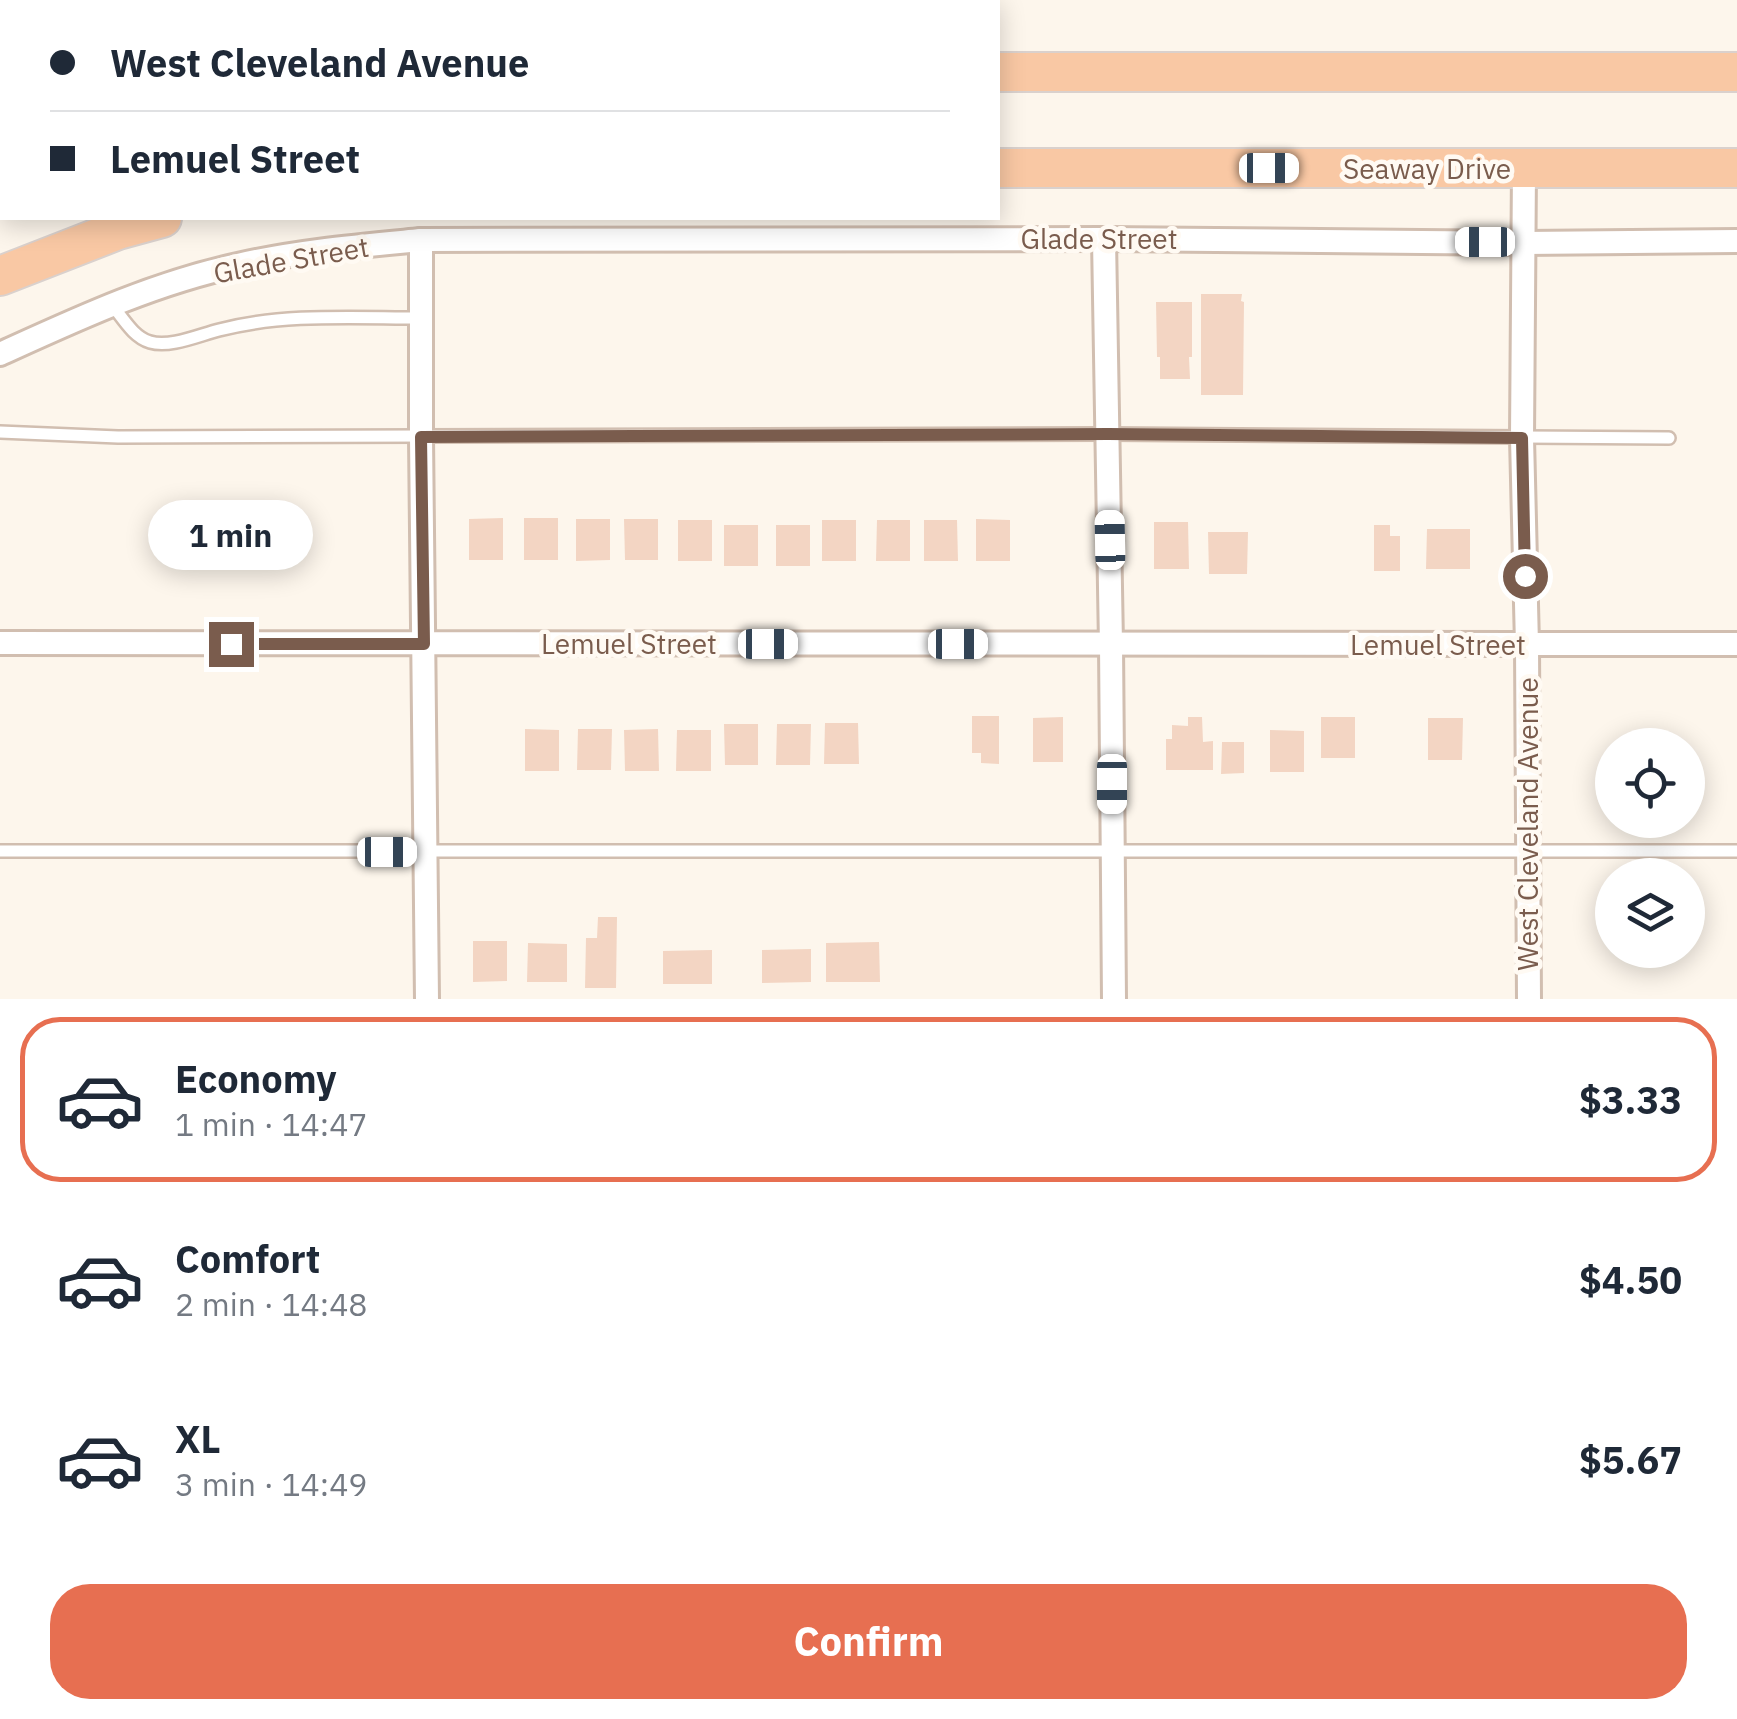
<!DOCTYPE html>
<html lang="en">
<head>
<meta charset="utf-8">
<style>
  :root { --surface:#fff; --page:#f6f6f7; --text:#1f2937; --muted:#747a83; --line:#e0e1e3; --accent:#e76f51 }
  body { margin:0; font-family:"IBM Plex Sans",sans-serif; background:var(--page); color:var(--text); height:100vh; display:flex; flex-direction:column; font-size:38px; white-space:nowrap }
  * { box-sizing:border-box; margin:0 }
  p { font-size:32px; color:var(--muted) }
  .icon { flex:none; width:55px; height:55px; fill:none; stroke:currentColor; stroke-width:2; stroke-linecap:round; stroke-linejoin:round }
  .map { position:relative; height:999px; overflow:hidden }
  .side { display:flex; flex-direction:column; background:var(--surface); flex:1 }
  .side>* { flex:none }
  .banner { position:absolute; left:0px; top:0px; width:1000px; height:220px; box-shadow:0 5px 25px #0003; display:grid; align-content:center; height:220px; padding:0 50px; background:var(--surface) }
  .controls { position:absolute; left:1595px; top:728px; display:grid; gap:20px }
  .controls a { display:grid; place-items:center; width:110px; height:110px; border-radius:50%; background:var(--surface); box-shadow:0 5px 25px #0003; font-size:50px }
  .end { position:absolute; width:45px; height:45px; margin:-22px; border:12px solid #7a5c4d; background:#fff; box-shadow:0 0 0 5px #fff }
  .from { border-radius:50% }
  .bubble { position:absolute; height:70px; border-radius:35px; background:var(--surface); box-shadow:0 5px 25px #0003; font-size:32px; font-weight:700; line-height:70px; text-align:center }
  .car { position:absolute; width:30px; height:60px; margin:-30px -15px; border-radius:12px; box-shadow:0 0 8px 2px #0007; background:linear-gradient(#fff 24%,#345 0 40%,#fff 0 76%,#345 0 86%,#fff 0) }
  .banner b { display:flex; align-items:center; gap:35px; height:95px; font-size:38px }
  .banner b+b { border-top:2px solid var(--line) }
  .banner i { width:25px; height:25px; background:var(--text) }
  ul { padding:18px 0 0; list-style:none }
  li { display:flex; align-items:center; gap:30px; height:165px; margin:0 20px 15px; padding:0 30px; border:5px solid transparent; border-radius:40px }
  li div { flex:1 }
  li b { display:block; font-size:38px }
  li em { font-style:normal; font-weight:700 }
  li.active { border-color:var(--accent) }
  li>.icon { width:90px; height:90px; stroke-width:1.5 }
  .button { display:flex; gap:20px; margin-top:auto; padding:20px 50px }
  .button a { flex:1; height:115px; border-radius:40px; background:var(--accent); color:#fff; font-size:40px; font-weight:700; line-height:115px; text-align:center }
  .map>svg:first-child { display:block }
  .building { fill:#f3d5c3 }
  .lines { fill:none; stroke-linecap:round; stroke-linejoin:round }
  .service-casing { stroke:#d1beb0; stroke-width:16 }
  .minor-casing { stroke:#d1beb0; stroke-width:28 }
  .trunk-casing { stroke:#dad1cd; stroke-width:42 }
  .service { stroke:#fff; stroke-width:11 }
  .minor { stroke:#fff; stroke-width:22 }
  .trunk { stroke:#f9c8a4; stroke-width:38 }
  .route { stroke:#7a5c4d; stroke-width:12 }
  .labels { text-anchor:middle; stroke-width:9; stroke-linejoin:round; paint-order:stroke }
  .street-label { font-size:28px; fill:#7a5c4d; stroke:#fffaf3 }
</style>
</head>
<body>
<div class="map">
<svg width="1737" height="999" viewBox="0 0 1737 999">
  <rect width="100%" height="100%" fill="#fdf6ec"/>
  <!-- building -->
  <g class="building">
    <polygon points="1201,294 1242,294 1241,301 1244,302 1243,395 1201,395"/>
    <polygon points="1156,302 1192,302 1192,357 1189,357 1190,379 1160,379 1160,357 1157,357"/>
    <polygon points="503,518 503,560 469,560 469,519"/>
    <rect x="524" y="518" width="34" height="42"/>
    <polygon points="576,519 610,519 610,560 576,561"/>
    <polygon points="624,519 658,519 658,560 625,560"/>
    <polygon points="976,519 1010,520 1010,561 976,561"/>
    <rect x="678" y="520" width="34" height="41"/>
    <rect x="822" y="520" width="34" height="41"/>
    <polygon points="877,520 910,520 910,561 876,561"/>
    <polygon points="924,520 957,520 958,561 924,561"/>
    <polygon points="1154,522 1188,522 1189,569 1154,569"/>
    <rect x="724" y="525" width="34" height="41"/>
    <rect x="776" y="525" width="34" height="41"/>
    <polygon points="1374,525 1390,525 1390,536 1400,536 1400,571 1374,571"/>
    <polygon points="1427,529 1470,529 1470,569 1426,569"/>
    <polygon points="1208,532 1248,532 1247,574 1209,574"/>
    <polygon points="972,716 999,716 999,764 981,763 981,753 972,753"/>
    <polygon points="1063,717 1063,762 1033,762 1033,718"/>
    <polygon points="1188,717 1202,717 1203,742 1213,741 1213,770 1166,770 1166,739 1172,739 1172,725 1188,726"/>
    <rect x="1321" y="717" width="34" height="41"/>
    <polygon points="1428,718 1463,718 1462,760 1428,760"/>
    <polygon points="825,723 858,723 859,764 824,764"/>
    <polygon points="724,724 758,724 758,765 725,765"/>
    <polygon points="777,724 811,724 810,765 776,765"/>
    <polygon points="525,729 559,730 559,771 525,771"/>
    <polygon points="578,729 612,729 611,770 577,770"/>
    <polygon points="658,729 659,771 625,771 624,730"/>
    <polygon points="677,730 711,730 711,771 676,771"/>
    <polygon points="1270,730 1304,731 1304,772 1270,772"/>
    <polygon points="1222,742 1244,742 1244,773 1221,774"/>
    <polygon points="598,917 617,917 616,988 585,988 586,938 597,938"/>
    <polygon points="473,941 507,941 507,981 473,982"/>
    <polygon points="879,942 880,982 826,982 826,943"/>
    <polygon points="528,943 567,944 567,982 527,982"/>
    <polygon points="811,949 811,982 762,983 762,950"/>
    <polygon points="712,950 712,984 663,984 663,951"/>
  </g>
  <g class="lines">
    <!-- service casing -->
    <g class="service-casing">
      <g id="service">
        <path d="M112 305C123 318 133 337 150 342 170 348 199 335 219 330 284 313 354 318 421 318"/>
        <polyline points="0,432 118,437 1108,434 1669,438"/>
        <polyline points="0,851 1737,851"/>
      </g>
    </g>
    <!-- minor casing -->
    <g class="minor-casing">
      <g id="minor">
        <polyline points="1524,169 1522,438 1527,645 1529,999"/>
        <polyline points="1104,239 1111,645 1114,999"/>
        <polyline points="421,240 421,437 427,999"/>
        <path d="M0 354C77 319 154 283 238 265 298 251 359 246 421 240L1104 239 1523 243 1737 241"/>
        <polyline points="0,643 1737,644"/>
      </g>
    </g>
    <!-- trunk casing -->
    <g class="trunk-casing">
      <g id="trunk">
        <polyline points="0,68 2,68"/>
        <polyline points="998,72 1737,72"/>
        <polyline points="0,119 2,118"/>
        <polyline points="998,168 1737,168"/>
        <polyline points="0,276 118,230 162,218"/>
      </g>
    </g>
    <!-- service -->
    <use href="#service" class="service"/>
    <!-- minor -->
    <use href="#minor" class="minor"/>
    <!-- trunk -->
    <use href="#trunk" class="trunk"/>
  </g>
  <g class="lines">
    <!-- route -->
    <polyline class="route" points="231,644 424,644 421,437 1108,434 1522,438 1525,576"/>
  </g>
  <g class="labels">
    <!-- street labels -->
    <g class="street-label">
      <text x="1427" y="179">Seaway Drive</text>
      <text x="1099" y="249">Glade Street</text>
      <text transform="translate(291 260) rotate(-10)" y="10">Glade Street</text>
      <text x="629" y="654">Lemuel Street</text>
      <text x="1438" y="655">Lemuel Street</text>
      <text transform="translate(1528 824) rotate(-90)" y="10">West Cleveland Avenue</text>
    </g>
  </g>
</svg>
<div class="controls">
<a><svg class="icon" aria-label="locate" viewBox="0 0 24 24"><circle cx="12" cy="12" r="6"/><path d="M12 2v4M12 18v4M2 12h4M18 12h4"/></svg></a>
<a><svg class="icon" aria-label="layers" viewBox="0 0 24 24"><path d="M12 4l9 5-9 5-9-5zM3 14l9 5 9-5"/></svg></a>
</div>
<i class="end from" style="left:1525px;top:576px"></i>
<i class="end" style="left:231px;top:644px"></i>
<div class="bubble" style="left:148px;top:500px;width:165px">1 min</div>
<i class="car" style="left:1269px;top:168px;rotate:90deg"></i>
<i class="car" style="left:1485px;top:242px;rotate:270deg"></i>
<i class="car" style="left:1110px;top:540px;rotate:359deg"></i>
<i class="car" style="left:768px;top:644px;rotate:90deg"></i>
<i class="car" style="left:958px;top:644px;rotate:90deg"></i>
<i class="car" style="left:1112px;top:784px;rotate:180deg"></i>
<i class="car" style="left:387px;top:852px;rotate:90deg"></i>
<div class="banner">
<b><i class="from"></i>West Cleveland Avenue</b>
<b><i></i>Lemuel Street</b>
</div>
</div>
<section class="side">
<ul>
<li class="active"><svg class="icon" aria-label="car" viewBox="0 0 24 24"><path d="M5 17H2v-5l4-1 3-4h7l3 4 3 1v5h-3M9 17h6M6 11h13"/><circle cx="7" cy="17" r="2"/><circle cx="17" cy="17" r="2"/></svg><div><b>Economy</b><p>1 min · 14:47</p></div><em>$3.33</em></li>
<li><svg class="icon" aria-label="car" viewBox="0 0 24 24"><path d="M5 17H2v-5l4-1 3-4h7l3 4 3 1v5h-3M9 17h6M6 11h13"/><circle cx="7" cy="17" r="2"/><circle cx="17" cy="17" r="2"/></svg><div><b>Comfort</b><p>2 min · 14:48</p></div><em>$4.50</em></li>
<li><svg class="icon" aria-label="car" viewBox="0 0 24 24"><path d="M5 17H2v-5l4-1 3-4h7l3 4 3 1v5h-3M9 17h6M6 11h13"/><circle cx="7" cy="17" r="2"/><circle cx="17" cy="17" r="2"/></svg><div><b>XL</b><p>3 min · 14:49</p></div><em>$5.67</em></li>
</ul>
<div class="button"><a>Confirm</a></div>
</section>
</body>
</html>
